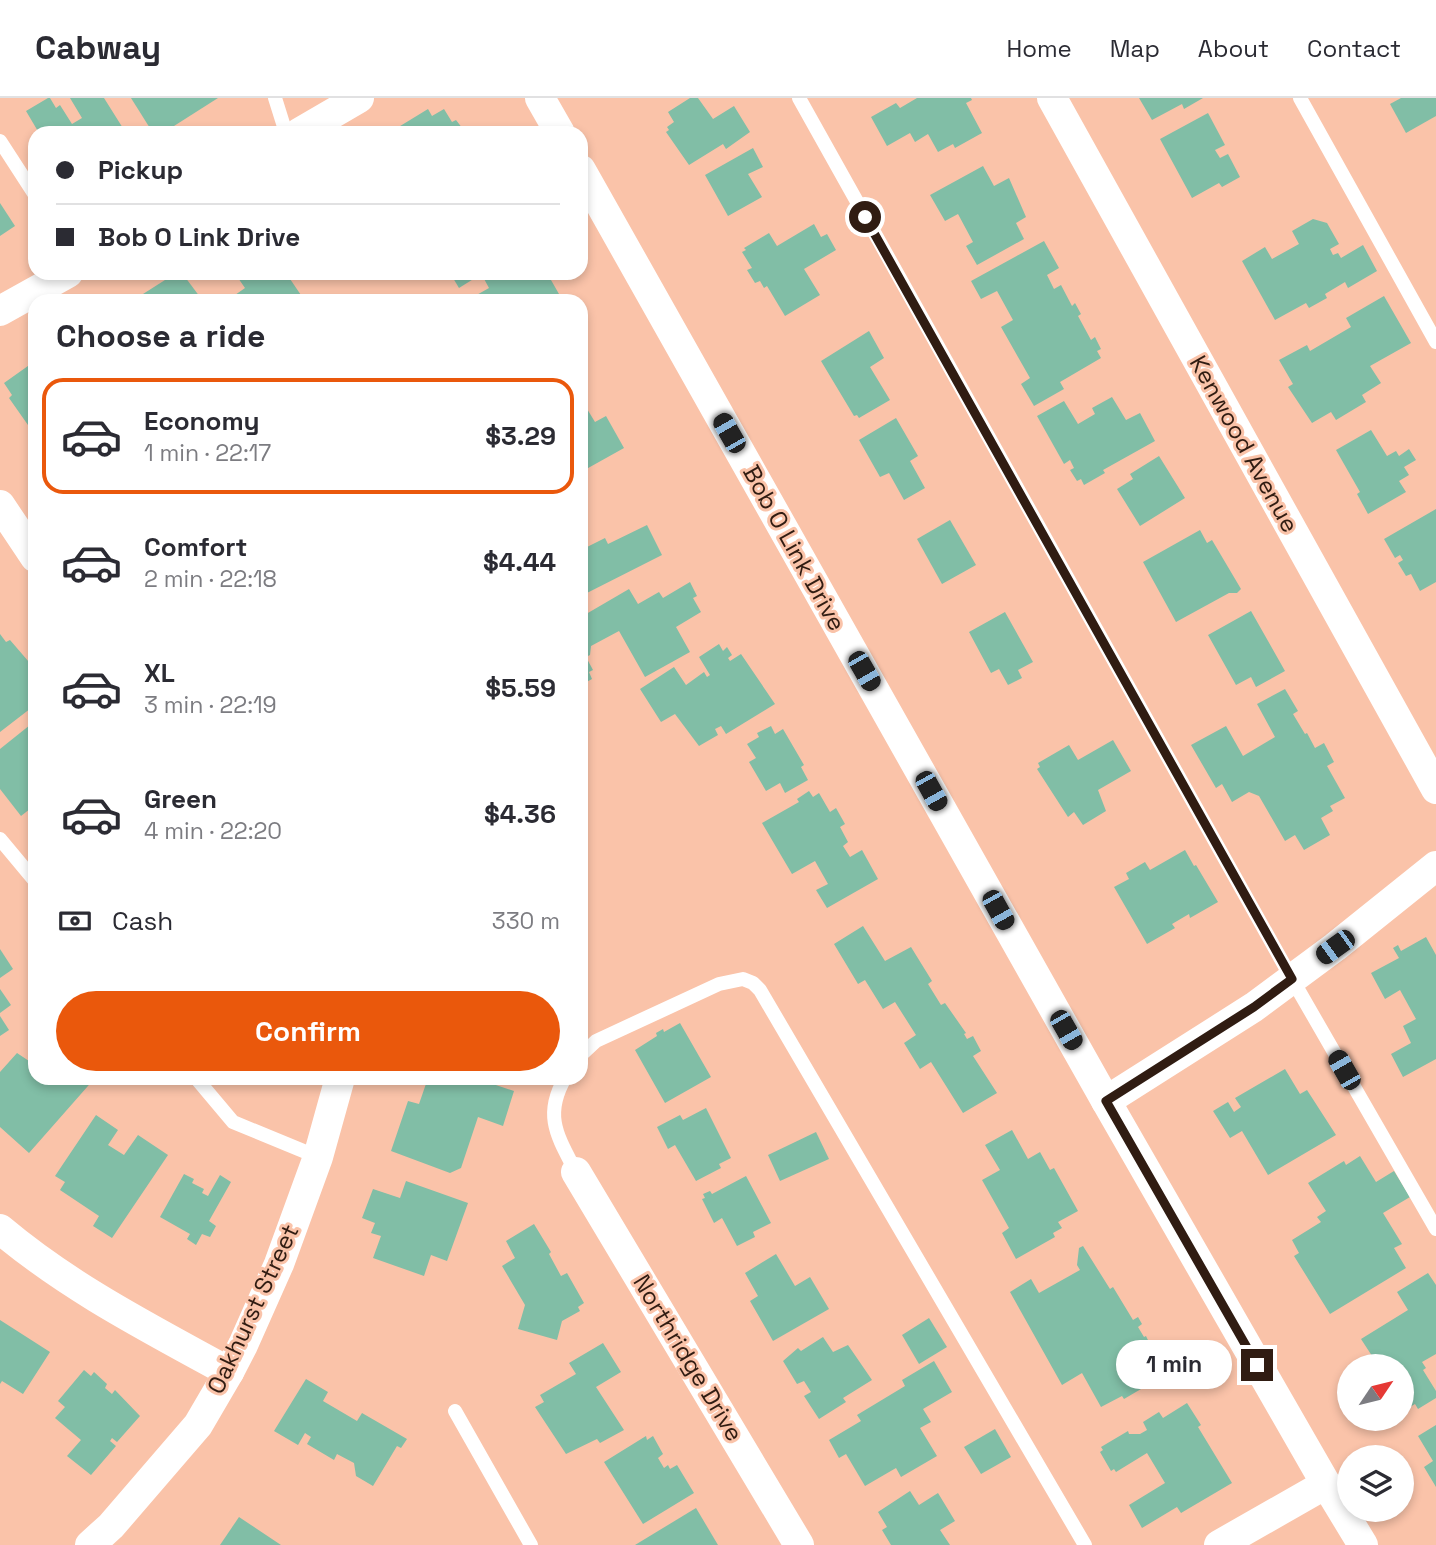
<!DOCTYPE html>
<html lang="en">
<head>
<meta charset="utf-8">
<style>
  :root { --surface:#fff; --page:#f2f2f3; --text:#2b2b33; --muted:#7c7c81; --line:#e1e1e2; --accent:#ea580c }
  body { margin:0; font-family:"Space Grotesk",sans-serif; background:var(--page); color:var(--text); height:100vh; display:flex; flex-direction:column; font-size:26px; white-space:nowrap }
  * { box-sizing:border-box; margin:0 }
  p { font-size:23px; color:var(--muted) }
  .icon { flex:none; width:38px; height:38px; fill:none; stroke:currentColor; stroke-width:2; stroke-linecap:round; stroke-linejoin:round }
  .map { position:relative; flex:1; overflow:hidden }
  .sheet { position:absolute; left:28px; top:196px; width:560px; height:791px; display:flex; flex-direction:column; background:var(--surface); border-radius:21px; box-shadow:0 4px 10px #0003 }
  .sheet>* { flex:none }
  .guide { position:absolute; left:28px; top:28px; width:560px; height:154px; border-radius:21px; box-shadow:0 4px 10px #0003; display:grid; align-content:center; height:154px; padding:0 28px; background:var(--surface) }
  .needle { width:46px; rotate:55deg }
  .fabs { position:absolute; left:1337px; top:1256px; display:grid; gap:14px }
  .fabs a { display:grid; place-items:center; width:77px; height:77px; border-radius:50%; background:var(--surface); box-shadow:0 4px 10px #0003; font-size:35px }
  .end { position:absolute; width:32px; height:32px; margin:-16px; border:9px solid #301c12; background:#fff; box-shadow:0 0 0 4px #fff }
  .from { border-radius:50% }
  .bubble { position:absolute; height:49px; border-radius:24px; background:var(--surface); box-shadow:0 4px 10px #0003; font-size:23px; font-weight:700; line-height:49px; text-align:center }
  .car { position:absolute; width:21px; height:42px; margin:-21px -10px; border-radius:9px; box-shadow:0 0 5px 2px #0007; background:linear-gradient(#222 24%,#8ab4d8 0 40%,#222 0 76%,#8ab4d8 0 86%,#222 0) }
  .guide b { display:flex; align-items:center; gap:24px; height:66px; font-size:26px }
  .guide b+b { border-top:2px solid var(--line) }
  .guide i { width:18px; height:18px; background:var(--text) }
  ul { padding:0; list-style:none }
  li { display:flex; align-items:center; gap:21px; height:116px; margin:0 14px 10px; padding:0 14px; border:4px solid transparent; border-radius:21px }
  li div { flex:1 }
  li b { display:block; font-size:26px }
  li em { font-style:normal; font-weight:700 }
  li.active { border-color:var(--accent) }
  li>.icon { width:63px; height:63px; stroke-width:1.5 }
  h2 { padding:0 28px; font-size:32px; line-height:84px }
  .pay { display:flex; align-items:center; gap:18px; height:77px; padding:0 28px; font-size:26px }
  .pay p { margin-inline-start:auto }
  .primary-button { display:flex; gap:14px; margin-top:auto; padding:14px 28px }
  .primary-button a { flex:1; height:80px; border-radius:42px; background:var(--accent); color:#fff; font-size:28px; font-weight:700; line-height:80px; text-align:center }
  header { display:flex; align-items:center; gap:42px; box-sizing:border-box; height:98px; padding:0 35px; background:var(--surface); border-bottom:2px solid var(--line) }
  header strong { font-size:33px }
  nav { display:flex; gap:38px; margin-inline-start:auto; font-size:24px }
  .map>svg:first-child { display:block }
  .building { fill:#81bea6 }
  .lines { fill:none; stroke-linecap:round; stroke-linejoin:round }
  .lane { stroke:#fff; stroke-width:14 }
  .street { stroke:#fff; stroke-width:30 }
  .route { stroke:#301c12; stroke-width:9 }
  .labels { text-anchor:middle; stroke-width:6; stroke-linejoin:round; paint-order:stroke }
  .street-label { font-size:24px; fill:#301c12; stroke:#fac3a9 }
</style>
</head>
<body>
<header>
<strong>Cabway</strong>
<nav><a>Home</a><a>Map</a><a>About</a><a>Contact</a></nav>
</header>
<div class="map">
<svg width="1436" height="1447" viewBox="0 0 1436 1447">
  <rect width="100%" height="100%" fill="#fac3a9"/>
  <!-- building -->
  <g class="building">
    <polygon points="48,0 50,0 56,10 60,7 72,26 82,20 70,0 104,0 126,35 39,35 26,13"/>
    <polygon points="131,0 218,0 163,35 153,35"/>
    <polygon points="690,0 698,0 713,21 734,8 750,34 726,51 723,46 689,67 666,34 669,32 667,29 674,24 668,14"/>
    <polygon points="917,0 971,0 972,2 966,5 982,35 955,50 953,46 938,54 928,36 915,44 910,35 887,48 871,19 896,5 900,10"/>
    <polygon points="1139,0 1203,0 1184,11 1182,6 1152,22"/>
    <polygon points="1401,0 1436,0 1436,18 1406,35 1390,6"/>
    <polygon points="428,11 432,18 444,11 452,24 456,22 466,35 393,35 392,33"/>
    <polygon points="1208,15 1225,47 1215,52 1220,60 1228,56 1240,79 1222,89 1219,85 1192,100 1160,41"/>
    <polygon points="753,50 763,69 748,76 762,99 728,118 705,77"/>
    <polygon points="983,68 994,88 1009,80 1026,119 1016,125 1024,141 977,167 966,148 973,144 958,116 945,123 930,97"/>
    <polygon points="0,105 15,128 0,138"/>
    <polygon points="1313,121 1327,125 1339,146 1330,151 1333,157 1338,155 1341,160 1363,147 1377,173 1348,190 1345,184 1325,196 1327,200 1309,210 1306,205 1275,222 1242,163 1265,149 1272,161 1299,146 1292,133"/>
    <polygon points="814,126 821,139 827,136 836,152 804,171 820,197 785,218 767,188 764,190 760,183 755,185 747,172 752,170 742,154 746,152 744,150 769,135 777,148"/>
    <polygon points="1044,143 1059,170 1047,177 1054,191 1061,187 1072,208 1075,205 1081,216 1078,218 1091,242 1095,239 1101,251 1097,253 1101,260 1060,284 1064,291 1034,308 1021,286 1030,280 1001,229 1013,222 997,193 981,201 971,183"/>
    <polygon points="176,175 182,175 203,203 132,203"/>
    <polygon points="239,175 286,175 305,203 238,203 235,197 245,190 236,177"/>
    <polygon points="450,175 483,175 459,190"/>
    <polygon points="490,175 547,175 559,196 552,201 553,203 466,203 489,190 483,179"/>
    <polygon points="1384,198 1411,245 1370,268 1381,285 1362,297 1366,304 1336,322 1331,314 1312,325 1288,289 1293,286 1279,262 1307,247 1310,253 1351,229 1346,220"/>
    <polygon points="869,233 884,260 870,269 890,302 859,320 857,317 854,318 821,263"/>
    <polygon points="35,263 35,337 9,300 12,297 4,285"/>
    <polygon points="1112,299 1126,322 1140,315 1155,343 1103,372 1105,375 1084,387 1081,381 1077,383 1070,372 1074,370 1070,362 1064,366 1037,318 1064,303 1078,326 1095,316 1092,310"/>
    <polygon points="581,301 595,324 606,318 624,350 581,374"/>
    <polygon points="896,320 918,358 910,363 925,390 904,402 889,375 880,379 859,342"/>
    <polygon points="1371,332 1387,358 1396,353 1399,358 1409,351 1416,362 1404,369 1409,377 1399,383 1406,394 1368,416 1357,396 1360,394 1336,352"/>
    <polygon points="1159,358 1185,400 1140,428 1117,391 1133,381 1130,376"/>
    <polygon points="1436,411 1436,484 1420,493 1411,476 1406,478 1398,465 1403,462 1400,457 1395,460 1384,441"/>
    <polygon points="950,422 976,467 942,486 917,441"/>
    <polygon points="647,427 662,457 581,498 581,443 585,450 605,440 608,446"/>
    <polygon points="1200,432 1207,445 1212,442 1241,491 1237,495 1229,495 1176,524 1143,464"/>
    <polygon points="690,484 697,498 693,500 701,514 676,529 690,554 645,579 619,533 591,548 590,557 586,559 593,572 589,574 592,581 581,587 581,519 629,491 638,506 659,494 663,500"/>
    <polygon points="1251,513 1285,573 1256,589 1251,579 1236,587 1208,537"/>
    <polygon points="1005,514 1033,564 1018,572 1022,580 1008,587 999,571 991,575 969,534"/>
    <polygon points="0,536 6,544 10,542 35,571 35,607 0,634"/>
    <polygon points="719,546 723,553 727,549 732,557 728,560 730,563 741,556 775,606 726,636 721,628 715,631 718,637 699,648 675,616 661,624 640,591 674,569 686,587 704,574 707,579 710,577 699,559"/>
    <polygon points="1285,591 1298,613 1293,616 1305,636 1307,635 1315,650 1324,645 1334,664 1327,668 1345,700 1330,708 1333,713 1321,720 1330,737 1304,752 1295,737 1285,743 1259,698 1249,694 1232,704 1222,686 1216,690 1191,647 1226,628 1243,658 1275,639 1257,606"/>
    <polygon points="35,623 35,707 21,718 0,691 0,651"/>
    <polygon points="771,628 775,636 783,631 804,667 801,669 808,682 785,695 780,685 766,693 749,664 756,660 747,646 759,639 757,635"/>
    <polygon points="1113,642 1131,673 1098,692 1106,713 1083,727 1074,714 1068,719 1037,671 1040,669 1038,665 1069,647 1078,662"/>
    <polygon points="809,693 813,699 819,695 830,714 836,710 845,726 840,729 848,744 843,748 850,759 862,752 878,781 827,810 816,792 828,786 815,763 792,776 762,725 799,704 797,701"/>
    <polygon points="1185,752 1194,768 1196,767 1218,804 1190,820 1189,816 1172,826 1175,830 1147,846 1114,789 1129,781 1126,775 1145,764 1150,772"/>
    <polygon points="863,828 885,863 911,849 932,883 928,886 941,907 945,905 966,935 964,936 967,941 973,938 981,953 973,958 997,995 963,1015 931,964 920,971 904,945 916,937 895,904 883,911 865,882 858,886 834,846"/>
    <polygon points="1426,839 1436,857 1436,961 1403,979 1391,956 1411,945 1403,928 1416,921 1400,892 1385,901 1371,875 1399,860 1393,850 1398,847 1401,853"/>
    <polygon points="0,851 13,871 0,880"/>
    <polygon points="0,891 11,907 0,915"/>
    <polygon points="0,918 9,932 0,938"/>
    <polygon points="680,925 711,979 665,1005 635,952 657,938 656,935 663,931 664,934"/>
    <polygon points="17,955 35,967 33,971 35,973 35,980 43,980 47,983 50,980 95,980 29,1055 0,1029 0,974"/>
    <polygon points="1285,971 1300,996 1307,992 1336,1037 1268,1077 1242,1033 1230,1040 1213,1013 1228,1004 1234,1014 1241,1009 1235,1000"/>
    <polygon points="428,980 475,980 514,993 503,1028 478,1019 461,1070 450,1075 391,1053 408,1003 419,1006"/>
    <polygon points="706,1010 731,1060 719,1066 721,1070 696,1083 675,1047 668,1051 657,1029 680,1017 683,1022"/>
    <polygon points="96,1017 118,1032 108,1047 124,1057 138,1037 168,1057 112,1140 93,1128 99,1118 60,1092 65,1084 55,1078"/>
    <polygon points="1012,1032 1028,1061 1040,1054 1050,1072 1054,1070 1078,1113 1058,1124 1062,1130 1053,1135 1055,1139 1016,1161 1002,1135 1009,1130 982,1082 1000,1072 985,1047"/>
    <polygon points="816,1034 829,1061 780,1083 768,1057"/>
    <polygon points="1360,1058 1376,1084 1394,1073 1410,1099 1383,1115 1402,1146 1394,1150 1406,1170 1330,1216 1294,1158 1299,1155 1292,1142 1321,1124 1317,1119 1326,1113 1308,1085 1344,1063 1346,1067"/>
    <polygon points="184,1076 194,1081 192,1085 204,1091 202,1095 208,1098 220,1077 231,1084 209,1123 216,1128 210,1139 202,1136 196,1147 187,1141 190,1136 160,1119"/>
    <polygon points="746,1078 771,1125 753,1134 755,1139 737,1148 722,1120 714,1125 702,1101 705,1100 703,1096 710,1093 712,1096"/>
    <polygon points="406,1083 468,1105 447,1163 431,1157 424,1178 373,1160 381,1138 371,1135 375,1125 362,1120 373,1091 400,1100"/>
    <polygon points="534,1126 551,1154 549,1156 561,1178 567,1175 584,1205 578,1209 580,1213 562,1223 557,1242 518,1231 525,1207 502,1168 515,1160 506,1143"/>
    <polygon points="1083,1148 1110,1191 1113,1189 1133,1222 1138,1219 1142,1226 1138,1229 1144,1239 1146,1238 1156,1259 1160,1257 1172,1278 1155,1287 1153,1284 1124,1301 1122,1298 1101,1309 1082,1275 1062,1287 1010,1194 1031,1181 1039,1195 1080,1172 1077,1167 1079,1150"/>
    <polygon points="776,1156 795,1188 810,1179 829,1211 773,1243 750,1203 758,1198 745,1175"/>
    <polygon points="1428,1175 1436,1187 1436,1256 1422,1264 1426,1270 1423,1272 1436,1293 1436,1300 1418,1311 1415,1306 1402,1314 1402,1269 1362,1269 1374,1261 1361,1241 1408,1212 1397,1194"/>
    <polygon points="929,1220 947,1249 919,1266 902,1237"/>
    <polygon points="0,1222 50,1254 23,1296 2,1283 0,1286"/>
    <polygon points="823,1239 833,1254 848,1247 872,1282 843,1300 846,1304 819,1321 804,1298 811,1294 804,1283 797,1286 783,1263 798,1250 801,1253"/>
    <polygon points="603,1245 621,1274 596,1289 624,1332 600,1345 597,1341 566,1356 535,1309 544,1304 540,1297 576,1276 569,1265"/>
    <polygon points="934,1263 952,1294 923,1311 931,1324 920,1330 937,1358 901,1379 896,1370 865,1388 846,1356 839,1360 829,1342 861,1323 857,1317 905,1288 902,1282"/>
    <polygon points="84,1272 91,1278 94,1274 107,1286 105,1290 112,1296 115,1292 140,1318 117,1344 112,1340 110,1343 116,1348 91,1377 67,1358 81,1342 55,1320 65,1309 58,1303"/>
    <polygon points="306,1281 328,1294 323,1303 357,1323 362,1315 407,1341 401,1350 397,1348 373,1388 356,1378 354,1365 337,1356 334,1362 307,1346 311,1339 305,1335 298,1347 274,1333"/>
    <polygon points="1187,1305 1201,1327 1198,1329 1232,1385 1181,1415 1177,1409 1142,1430 1129,1407 1165,1385 1147,1355 1116,1374 1114,1371 1111,1373 1100,1354 1103,1352 1101,1349 1128,1333 1129,1336 1140,1336 1147,1332 1143,1324 1159,1314 1163,1320"/>
    <polygon points="1436,1327 1436,1389 1424,1369 1433,1363 1418,1338"/>
    <polygon points="995,1331 1011,1359 981,1376 964,1349"/>
    <polygon points="646,1338 647,1342 653,1338 663,1356 658,1360 664,1370 668,1367 670,1371 677,1367 694,1395 643,1426 604,1364"/>
    <polygon points="910,1393 919,1407 938,1395 955,1423 940,1432 950,1447 891,1447 882,1432 887,1429 878,1414"/>
    <polygon points="696,1410 718,1447 635,1447"/>
    <polygon points="239,1419 281,1447 220,1447"/>
  </g>
  <g class="lines">
    <!-- lane -->
    <g class="lane">
      <polyline points="275,0 286,35"/>
      <polyline points="799,0 1292,881 1436,1131"/>
      <polyline points="1300,0 1436,244"/>
      <polyline points="0,43 35,97"/>
      <polyline points="0,741 35,783"/>
      <polyline points="581,957 596,943 719,886 743,881 753,885 760,892 1085,1447"/>
      <polyline points="196,980 233,1024 318,1059"/>
      <path d="M565 980C543 1018 558 1039 576 1074"/>
      <polyline points="455,1313 531,1447"/>
    </g>
    <!-- street -->
    <g class="street">
      <polyline points="540,0 560,35"/>
      <polyline points="1052,0 1436,691"/>
      <polyline points="299,35 359,0"/>
      <polyline points="581,72 1106,1003 1326,1386 1363,1447"/>
      <polyline points="0,213 68,175"/>
      <polyline points="0,407 35,459"/>
      <polyline points="1106,1003 1254,909 1335,849 1436,768"/>
      <polyline points="576,1074 799,1447"/>
      <path d="M0 1131C70 1190 149 1230 229 1274"/>
      <polyline points="90,1447 111,1428 198,1327 229,1274 243,1247 279,1166 318,1059 340,980"/>
      <polyline points="1219,1447 1326,1386"/>
    </g>
  </g>
  <g class="lines">
    <!-- route -->
    <polyline class="route" points="865,119 1292,881 1254,909 1106,1003 1257,1267"/>
  </g>
  <g class="labels">
    <!-- street labels -->
    <g class="street-label">
      <text transform="translate(1244 346) rotate(61)" y="8">Kenwood Avenue</text>
      <text transform="translate(794 450) rotate(61)" y="8">Bob O Link Drive</text>
      <text transform="translate(253 1211) rotate(-65)" y="8">Oakhurst Street</text>
      <text transform="translate(688 1260) rotate(59)" y="8">Northridge Drive</text>
    </g>
  </g>
</svg>
<div class="fabs">
<a><svg class="needle" viewBox="-14 -14 28 28"><path d="M0-13l5 13h-10z" fill="#e53935"/><path d="M0 13l5-13h-10z" fill="#7c7c81"/></svg></a>
<a><svg class="icon" aria-label="layers" viewBox="0 0 24 24"><path d="M12 4l9 5-9 5-9-5zM3 14l9 5 9-5"/></svg></a>
</div>
<i class="end from" style="left:865px;top:119px"></i>
<i class="end" style="left:1257px;top:1267px"></i>
<div class="bubble" style="left:1116px;top:1242px;width:116px">1 min</div>
<i class="car" style="left:729px;top:335px;rotate:330deg"></i>
<i class="car" style="left:864px;top:573px;rotate:150deg"></i>
<i class="car" style="left:931px;top:693px;rotate:151deg"></i>
<i class="car" style="left:998px;top:812px;rotate:151deg"></i>
<i class="car" style="left:1335px;top:849px;rotate:234deg"></i>
<i class="car" style="left:1066px;top:932px;rotate:150deg"></i>
<i class="car" style="left:1344px;top:972px;rotate:330deg"></i>
<div class="guide">
<b><i class="from"></i>Pickup</b>
<b><i></i>Bob O Link Drive</b>
</div>
<section class="sheet">
<h2>Choose a ride</h2>
<ul>
<li class="active"><svg class="icon" aria-label="car" viewBox="0 0 24 24"><path d="M5 17H2v-5l4-1 3-4h7l3 4 3 1v5h-3M9 17h6M6 11h13"/><circle cx="7" cy="17" r="2"/><circle cx="17" cy="17" r="2"/></svg><div><b>Economy</b><p>1 min · 22:17</p></div><em>$3.29</em></li>
<li><svg class="icon" aria-label="car" viewBox="0 0 24 24"><path d="M5 17H2v-5l4-1 3-4h7l3 4 3 1v5h-3M9 17h6M6 11h13"/><circle cx="7" cy="17" r="2"/><circle cx="17" cy="17" r="2"/></svg><div><b>Comfort</b><p>2 min · 22:18</p></div><em>$4.44</em></li>
<li><svg class="icon" aria-label="car" viewBox="0 0 24 24"><path d="M5 17H2v-5l4-1 3-4h7l3 4 3 1v5h-3M9 17h6M6 11h13"/><circle cx="7" cy="17" r="2"/><circle cx="17" cy="17" r="2"/></svg><div><b>XL</b><p>3 min · 22:19</p></div><em>$5.59</em></li>
<li><svg class="icon" aria-label="car" viewBox="0 0 24 24"><path d="M5 17H2v-5l4-1 3-4h7l3 4 3 1v5h-3M9 17h6M6 11h13"/><circle cx="7" cy="17" r="2"/><circle cx="17" cy="17" r="2"/></svg><div><b>Green</b><p>4 min · 22:20</p></div><em>$4.36</em></li>
</ul>
<div class="pay"><svg class="icon" aria-label="cash" viewBox="0 0 24 24"><path d="M3 7h18v10H3z"/><circle cx="12" cy="12" r="2"/></svg>Cash<p>330 m</p></div>
<div class="primary-button"><a>Confirm</a></div>
</section>
</div>
</body>
</html>
